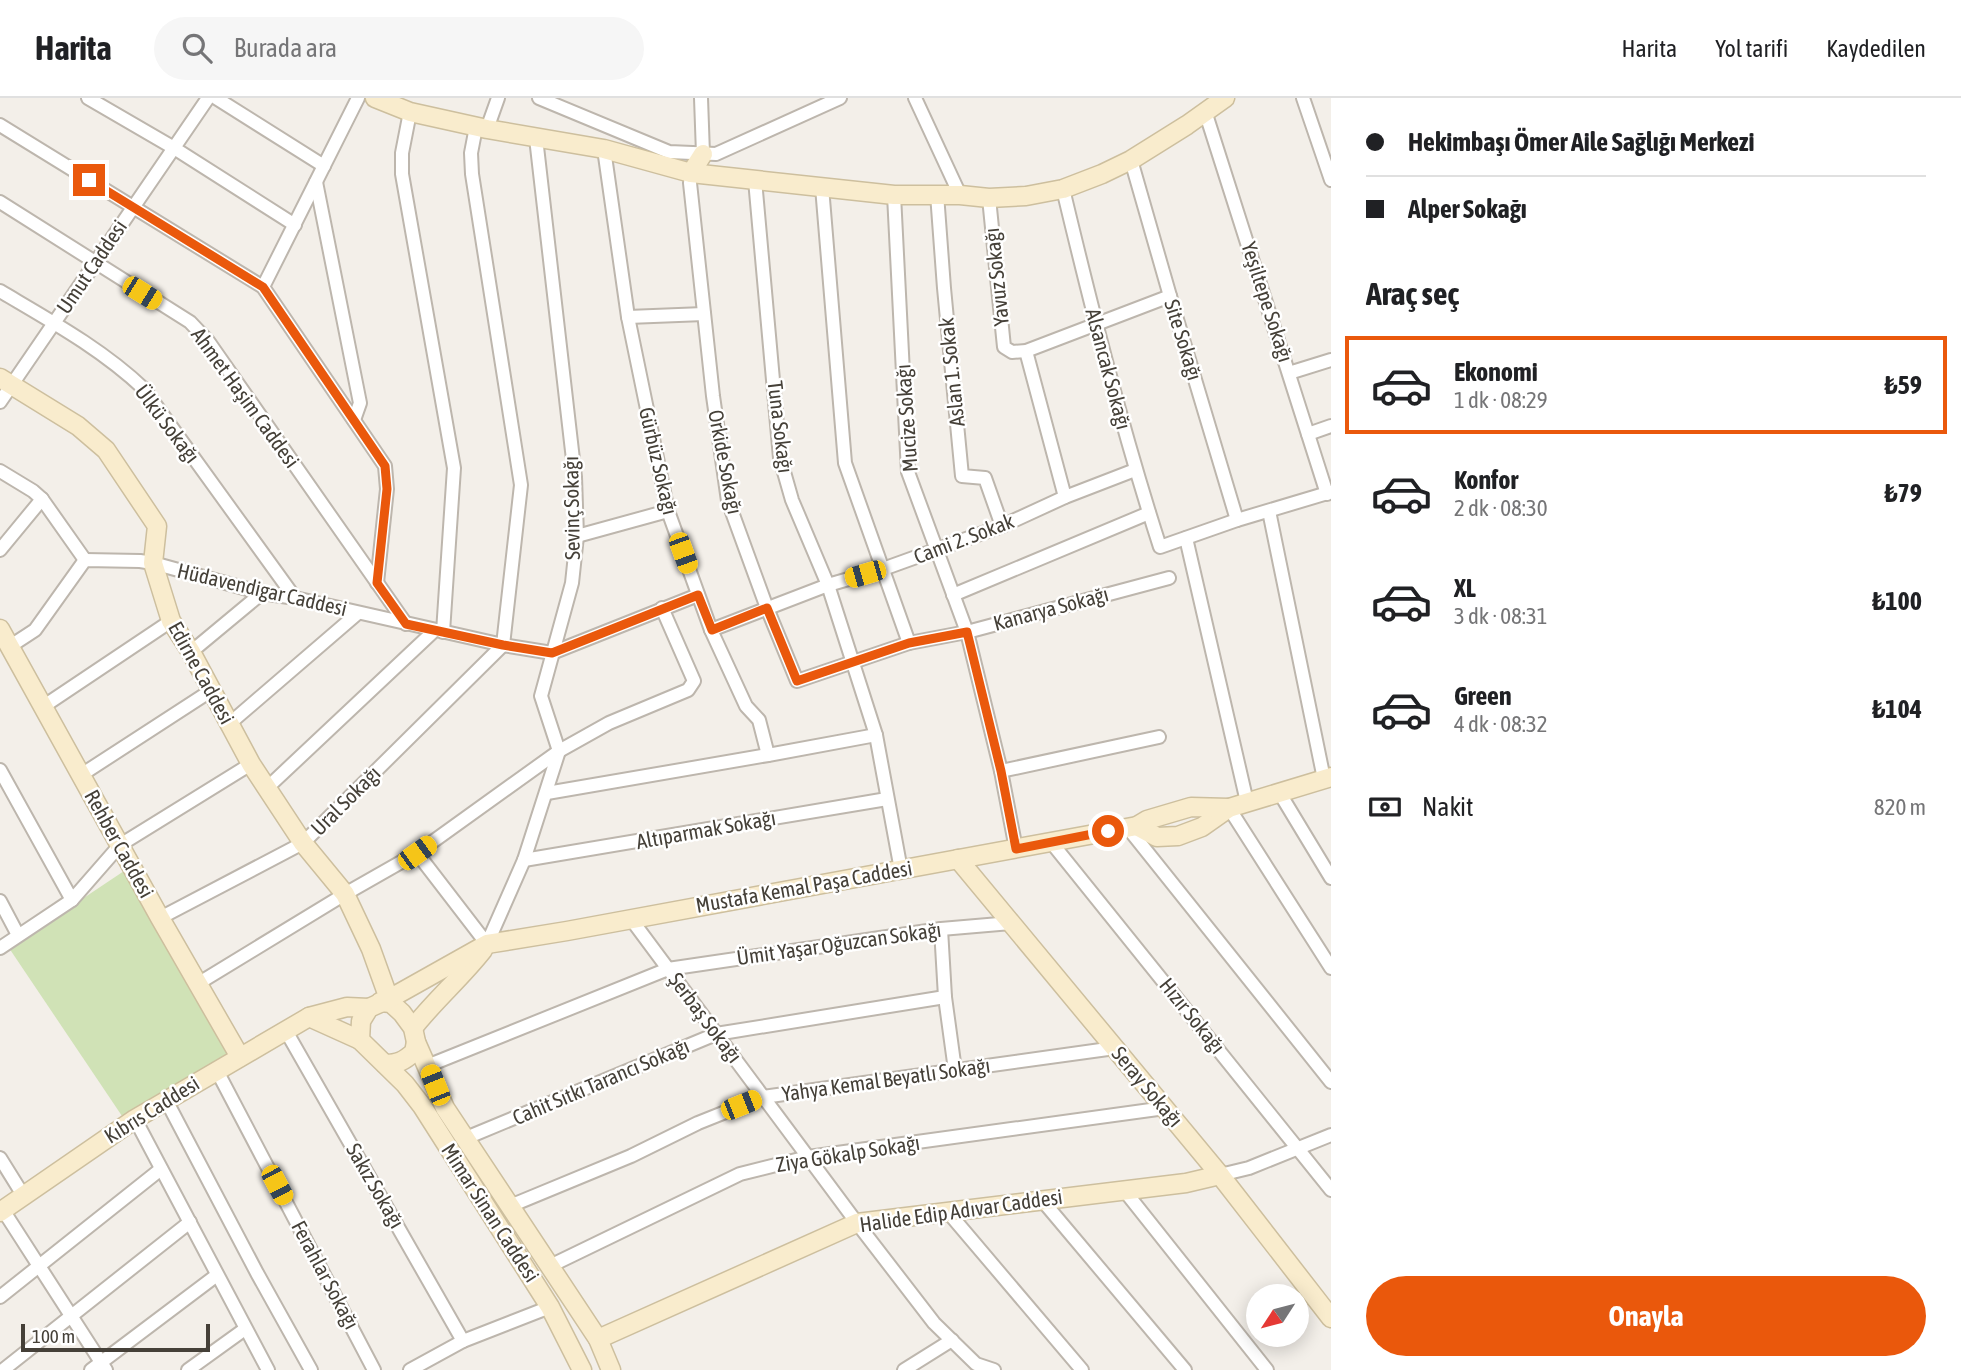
<!DOCTYPE html>
<html lang="tr">
<head>
<meta charset="utf-8">
<style>
  :root { --surface:#fff; --page:#f6f6f6; --text:#202124; --muted:#757577; --line:#e0e0e0; --accent:#ea580c }
  body { margin:0; font-family:"Asap Condensed",sans-serif; background:var(--page); color:var(--text); height:100vh; display:flex; flex-direction:column; font-size:26px; white-space:nowrap }
  * { box-sizing:border-box; margin:0 }
  p { font-size:23px; color:var(--muted) }
  .icon { flex:none; width:38px; height:38px; fill:none; stroke:currentColor; stroke-width:2; stroke-linecap:round; stroke-linejoin:round }
  .map { position:relative; flex:1; overflow:hidden }
  .details { display:flex; flex-direction:column; background:var(--surface); width:630px }
  .details>* { flex:none }
  .guide { display:grid; align-content:center; height:154px; padding:0 35px; background:var(--surface) }
  .needle { width:46px; rotate:234deg }
  .tools { position:absolute; left:1246px; top:1186px; display:grid; gap:14px }
  .tools a { display:grid; place-items:center; width:63px; height:63px; border-radius:50%; background:var(--surface); box-shadow:0 4px 18px #0003; font-size:35px }
  .scale { position:absolute; left:21px; bottom:18px; width:189px; box-sizing:border-box; padding-left:7px; border:4px solid #454038; border-top:0; font-size:19px; line-height:24px; white-space:nowrap; color:#454038; -webkit-text-stroke:5px #fff; paint-order:stroke }
  .end { position:absolute; width:32px; height:32px; margin:-16px; border:9px solid #ea580c; background:#fff; box-shadow:0 0 0 4px #fff }
  .from { border-radius:50% }
  .car { position:absolute; width:21px; height:42px; margin:-21px -10px; border-radius:9px; box-shadow:0 0 5px 2px #0007; background:linear-gradient(#f5c518 24%,#345 0 40%,#f5c518 0 76%,#345 0 86%,#f5c518 0) }
  .guide b { display:flex; align-items:center; gap:24px; height:66px; font-size:26px }
  .guide b+b { border-top:2px solid var(--line) }
  .guide i { width:18px; height:18px; background:var(--text) }
  ul { padding:0; list-style:none }
  li { display:flex; align-items:center; gap:21px; height:98px; margin:0 14px 10px; padding:0 21px; border:4px solid transparent; border-radius:0px }
  li div { flex:1 }
  li b { display:block; font-size:26px }
  li em { font-style:normal; font-weight:700 }
  li.on { border-color:var(--accent) }
  li>.icon { width:63px; height:63px; stroke-width:1.5 }
  h2 { padding:0 35px; font-size:32px; line-height:84px }
  .pay { display:flex; align-items:center; gap:18px; height:77px; padding:0 35px; font-size:26px }
  .pay p { margin-inline-start:auto }
  .cta { display:flex; gap:14px; margin-top:auto; padding:14px 35px }
  .cta a { flex:1; height:80px; border-radius:42px; background:var(--accent); color:#fff; font-size:28px; font-weight:700; line-height:80px; text-align:center }
  header { display:flex; align-items:center; gap:42px; box-sizing:border-box; height:98px; padding:0 35px; background:var(--surface); border-bottom:2px solid var(--line) }
  header strong { font-size:33px }
  nav { display:flex; gap:38px; margin-inline-start:auto; font-size:24px }
  .search { width:490px; height:63px; background:var(--page); display:flex; align-items:center; gap:18px; box-sizing:border-box; padding:0 24px; border-radius:38px; color:var(--muted); font-size:26px }
  main { display:flex; flex:1; min-height:0 }
  .map>svg:first-child { display:block }
  .green { fill:#d0e2b6 }
  .lines { fill:none; stroke-linecap:round; stroke-linejoin:round }
  .street-casing { stroke:#bdb6ad; stroke-width:16 }
  .secondary-casing { stroke:#cdbf9e; stroke-width:21 }
  .street { stroke:#fff; stroke-width:12 }
  .secondary { stroke:#f9eccd; stroke-width:18 }
  .route { stroke:#ea580c; stroke-width:9 }
  .labels { text-anchor:middle; stroke-width:5; stroke-linejoin:round; paint-order:stroke }
  .street-label { font-size:21px; fill:#454038; stroke:#fff }
</style>
</head>
<body>
<header>
<strong>Harita</strong>
<div class="search"><svg class="icon" aria-label="search" viewBox="0 0 24 24"><circle cx="10" cy="10" r="6"/><path d="M15 15l6 6"/></svg>Burada ara</div>
<nav><a>Harita</a><a>Yol tarifi</a><a>Kaydedilen</a></nav>
</header>
<main>
<div class="map">
<svg width="1331" height="1272" viewBox="0 0 1331 1272">
  <rect width="100%" height="100%" fill="#f3efe9"/>
  <!-- green -->
  <polygon class="green" points="127,771 233,957 122,1018 9,850"/>
  <g class="lines">
    <!-- street casing -->
    <g class="street-casing">
      <g id="street">
        <polyline points="88,0 174,50 295,127"/>
        <polyline points="216,0 324,68"/>
        <polyline points="539,0 669,54 716,56 840,0"/>
        <polyline points="701,0 703,56"/>
        <polyline points="915,0 960,97"/>
        <polyline points="1303,0 1331,82"/>
        <polyline points="1205,13 1327,396"/>
        <polyline points="410,14 402,55 402,76 454,370 443,534"/>
        <polyline points="0,27 263,189 385,368 387,391 377,485"/>
        <polyline points="487,31 498,0"/>
        <polyline points="604,51 628,219 668,413 711,532 746,608 759,622 768,657"/>
        <polyline points="1131,62 1170,198 1237,422"/>
        <polyline points="691,75 690,85 713,298 728,403 767,510 797,583 909,545 967,534 1169,480"/>
        <polyline points="755,82 780,360 792,402 828,487 876,637 901,772"/>
        <polyline points="316,84 360,305 354,322"/>
        <polyline points="822,89 845,365 909,545"/>
        <path d="M1063 91C1092 212 1122 331 1160 449L1237 422 1331 394"/>
        <polyline points="937,96 944,190 962,378 985,380 1002,428"/>
        <polyline points="894,97 908,374 967,534 1001,673 1016,751"/>
        <polyline points="989,100 1004,249 1012,254 1026,253 1170,198"/>
        <polyline points="0,104 190,224 208,243 406,526"/>
        <polyline points="263,189 358,0"/>
        <path d="M0 193C49 222 102 251 144 291L295 500"/>
        <polyline points="628,219 704,216"/>
        <polyline points="1026,253 1065,399"/>
        <polyline points="1289,275 1331,262"/>
        <polyline points="0,304 208,0"/>
        <polyline points="1308,336 1331,328"/>
        <polyline points="0,373 33,393 42,401 85,462"/>
        <polyline points="1269,413 1324,681"/>
        <polyline points="577,438 668,413"/>
        <polyline points="1186,440 1247,704"/>
        <polyline points="0,452 42,401"/>
        <polyline points="953,497 1149,415"/>
        <polyline points="711,532 828,487 883,471 1002,428 1065,399 1135,372"/>
        <polyline points="9,549 35,532 85,462 140,463 153,465 262,495 295,500 503,547 552,555"/>
        <polyline points="191,554 262,495"/>
        <polyline points="552,555 698,497"/>
        <polyline points="44,608 171,523"/>
        <polyline points="229,626 358,515"/>
        <polyline points="0,672 72,802"/>
        <polyline points="1001,673 1159,639"/>
        <polyline points="81,677 212,592"/>
        <polyline points="267,690 435,532"/>
        <polyline points="1279,694 1331,780"/>
        <polyline points="547,695 768,657 876,637"/>
        <polyline points="1229,710 1331,870"/>
        <polyline points="1128,730 1331,984"/>
        <polyline points="1051,744 1331,1092"/>
        <polyline points="417,755 487,846 524,762 559,653 541,598 572,485 577,438 575,379 536,40"/>
        <polyline points="524,762 887,701"/>
        <polyline points="0,803 18,837"/>
        <polyline points="160,820 303,745 503,547 521,387 472,76 471,55 476,29"/>
        <polyline points="631,821 857,1125 934,1225 976,1266 994,1272"/>
        <polyline points="941,831 945,899 955,972"/>
        <polyline points="0,850 72,802 120,747 251,666"/>
        <polyline points="199,885 345,796 417,755 559,653 609,625 688,592 694,583 662,510"/>
        <polyline points="286,933 463,1243"/>
        <polyline points="427,968 668,871 941,831 1011,825"/>
        <polyline points="216,971 374,1272"/>
        <polyline points="166,1002 257,1175 311,1272"/>
        <polyline points="135,1021 268,1272"/>
        <polyline points="466,1040 716,936 945,899"/>
        <polyline points="0,1060 23,1097"/>
        <polyline points="1220,1077 1249,1070 1331,1037"/>
        <polyline points="1124,1092 1267,1272"/>
        <polyline points="1042,1102 1185,1272"/>
        <polyline points="510,1108 631,1058 698,1025 763,999 1115,950"/>
        <polyline points="3,1112 106,1272"/>
        <polyline points="948,1114 1082,1272"/>
        <polyline points="550,1168 740,1076 808,1059 1165,1010"/>
        <polyline points="0,1199 161,1071"/>
        <polyline points="3,1272 190,1124"/>
        <polyline points="91,1272 217,1177"/>
        <polyline points="188,1272 245,1231"/>
        <polyline points="410,1272 463,1243 550,1209"/>
        <polyline points="904,1272 952,1242"/>
      </g>
    </g>
    <!-- secondary casing -->
    <g class="secondary-casing">
      <g id="secondary">
        <polyline points="375,0 410,14 487,31 604,51 691,75 894,97 960,97 989,100 1026,98 1063,91 1102,76 1131,62 1187,27 1225,0"/>
        <polyline points="691,75 703,56"/>
        <polyline points="0,280 78,328 106,352 157,428 153,465 171,523 191,554 251,666 303,745 345,796 371,851 389,901"/>
        <polyline points="0,531 160,820 240,959"/>
        <polyline points="1137,728 1157,739 1178,738 1202,729 1229,710 1331,679"/>
        <polyline points="958,761 1220,1077 1331,1220"/>
        <polyline points="380,904 391,905 402,915 413,930 416,944 445,1010 598,1241 611,1272"/>
        <polyline points="309,919 360,942"/>
        <path d="M413 930C435 902 461 880 483 852"/>
        <path d="M385 966C398 966 404 963 414 954L416 944"/>
        <polyline points="0,1114 135,1021 309,919 347,909 369,910"/>
        <polyline points="598,1241 857,1125 1186,1085 1220,1077"/>
        <polyline points="582,1272 550,1209 422,1008 405,986 360,942 361,923 369,910 389,901 487,846 567,833 1089,737 1137,728 1147,722 1191,709 1229,710"/>
      </g>
    </g>
    <!-- street -->
    <use href="#street" class="street"/>
    <!-- secondary -->
    <use href="#secondary" class="secondary"/>
  </g>
  <g class="lines">
    <!-- route -->
    <polyline class="route" points="89,82 263,189 385,368 387,391 377,485 406,526 503,547 552,555 698,497 712,532 767,510 797,583 909,545 967,534 1001,673 1016,751 1108,733"/>
  </g>
  <g class="labels">
    <!-- street labels -->
    <g class="street-label">
      <text transform="translate(92 169) rotate(-56)" y="7">Umut Caddesi</text>
      <text transform="translate(997 179) rotate(-96)" y="7">Yavuz Sokağı</text>
      <text transform="translate(1267 204) rotate(72)" y="7">Yeşiltepe Sokağı</text>
      <text transform="translate(1183 242) rotate(73)" y="7">Site Sokağı</text>
      <text transform="translate(1108 271) rotate(75)" y="7">Alsancak Sokağı</text>
      <text transform="translate(952 274) rotate(-96)" y="7">Aslan 1. Sokak</text>
      <text transform="translate(245 300) rotate(54)" y="7">Ahmet Haşim Caddesi</text>
      <text transform="translate(907 320) rotate(-94)" y="7">Mucize Sokağı</text>
      <text transform="translate(167 326) rotate(53)" y="7">Ülkü Sokağı</text>
      <text transform="translate(780 329) rotate(83)" y="7">Tuna Sokağı</text>
      <text transform="translate(658 363) rotate(77)" y="7">Gürbüz Sokağı</text>
      <text transform="translate(725 364) rotate(79)" y="7">Orkide Sokağı</text>
      <text transform="translate(572 410) rotate(-91)" y="7">Sevinç Sokağı</text>
      <text transform="translate(964 441) rotate(-21)" y="7">Cami 2. Sokak</text>
      <text transform="translate(262 492) rotate(13)" y="7">Hüdavendigar Caddesi</text>
      <text transform="translate(1051 511) rotate(-15)" y="7">Kanarya Sokağı</text>
      <text transform="translate(201 575) rotate(61)" y="7">Edirne Caddesi</text>
      <text transform="translate(346 703) rotate(-45)" y="7">Ural Sokağı</text>
      <text transform="translate(706 732) rotate(-10)" y="7">Altıparmak Sokağı</text>
      <text transform="translate(119 746) rotate(61)" y="7">Rehber Caddesi</text>
      <text transform="translate(804 789) rotate(-10)" y="7">Mustafa Kemal Paşa Caddesi</text>
      <text transform="translate(839 846) rotate(-8)" y="7">Ümit Yaşar Oğuzcan Sokağı</text>
      <text transform="translate(1192 918) rotate(51)" y="7">Hızır Sokağı</text>
      <text transform="translate(705 920) rotate(53)" y="7">Şerbaş Sokağı</text>
      <text transform="translate(886 982) rotate(-8)" y="7">Yahya Kemal Beyatlı Sokağı</text>
      <text transform="translate(601 984) rotate(-23)" y="7">Cahit Sıtkı Tarancı Sokağı</text>
      <text transform="translate(1147 989) rotate(50)" y="7">Seray Sokağı</text>
      <text transform="translate(152 1012) rotate(-32)" y="7">Kıbrıs Caddesi</text>
      <text transform="translate(848 1056) rotate(-9)" y="7">Ziya Gökalp Sokağı</text>
      <text transform="translate(375 1088) rotate(60)" y="7">Sakız Sokağı</text>
      <text transform="translate(961 1113) rotate(-8)" y="7">Halide Edip Adıvar Caddesi</text>
      <text transform="translate(490 1115) rotate(57)" y="7">Mimar Sinan Caddesi</text>
      <text transform="translate(325 1177) rotate(62)" y="7">Ferahlar Sokağı</text>
    </g>
  </g>
</svg>
<div class="tools">
<a><svg class="needle" viewBox="-14 -14 28 28"><path d="M0-13l5 13h-10z" fill="#e53935"/><path d="M0 13l5-13h-10z" fill="#757577"/></svg></a>
</div>
<div class="scale">100 m</div>
<i class="end from" style="left:1108px;top:733px"></i>
<i class="end" style="left:89px;top:82px"></i>
<i class="car" style="left:142px;top:195px;rotate:122deg"></i>
<i class="car" style="left:683px;top:455px;rotate:160deg"></i>
<i class="car" style="left:865px;top:476px;rotate:254deg"></i>
<i class="car" style="left:417px;top:755px;rotate:54deg"></i>
<i class="car" style="left:435px;top:987px;rotate:338deg"></i>
<i class="car" style="left:741px;top:1007px;rotate:68deg"></i>
<i class="car" style="left:277px;top:1087px;rotate:152deg"></i>
</div>
<section class="details">
<div class="guide">
<b><i class="from"></i>Hekimbaşı Ömer Aile Sağlığı Merkezi</b>
<b><i></i>Alper Sokağı</b>
</div>
<h2>Araç seç</h2>
<ul>
<li class="on"><svg class="icon" aria-label="car" viewBox="0 0 24 24"><path d="M5 17H2v-5l4-1 3-4h7l3 4 3 1v5h-3M9 17h6M6 11h13"/><circle cx="7" cy="17" r="2"/><circle cx="17" cy="17" r="2"/></svg><div><b>Ekonomi</b><p>1 dk · 08:29</p></div><em>₺59</em></li>
<li><svg class="icon" aria-label="car" viewBox="0 0 24 24"><path d="M5 17H2v-5l4-1 3-4h7l3 4 3 1v5h-3M9 17h6M6 11h13"/><circle cx="7" cy="17" r="2"/><circle cx="17" cy="17" r="2"/></svg><div><b>Konfor</b><p>2 dk · 08:30</p></div><em>₺79</em></li>
<li><svg class="icon" aria-label="car" viewBox="0 0 24 24"><path d="M5 17H2v-5l4-1 3-4h7l3 4 3 1v5h-3M9 17h6M6 11h13"/><circle cx="7" cy="17" r="2"/><circle cx="17" cy="17" r="2"/></svg><div><b>XL</b><p>3 dk · 08:31</p></div><em>₺100</em></li>
<li><svg class="icon" aria-label="car" viewBox="0 0 24 24"><path d="M5 17H2v-5l4-1 3-4h7l3 4 3 1v5h-3M9 17h6M6 11h13"/><circle cx="7" cy="17" r="2"/><circle cx="17" cy="17" r="2"/></svg><div><b>Green</b><p>4 dk · 08:32</p></div><em>₺104</em></li>
</ul>
<div class="pay"><svg class="icon" aria-label="cash" viewBox="0 0 24 24"><path d="M3 7h18v10H3z"/><circle cx="12" cy="12" r="2"/></svg>Nakit<p>820 m</p></div>
<div class="cta"><a>Onayla</a></div>
</section>
</main>
</body>
</html>
